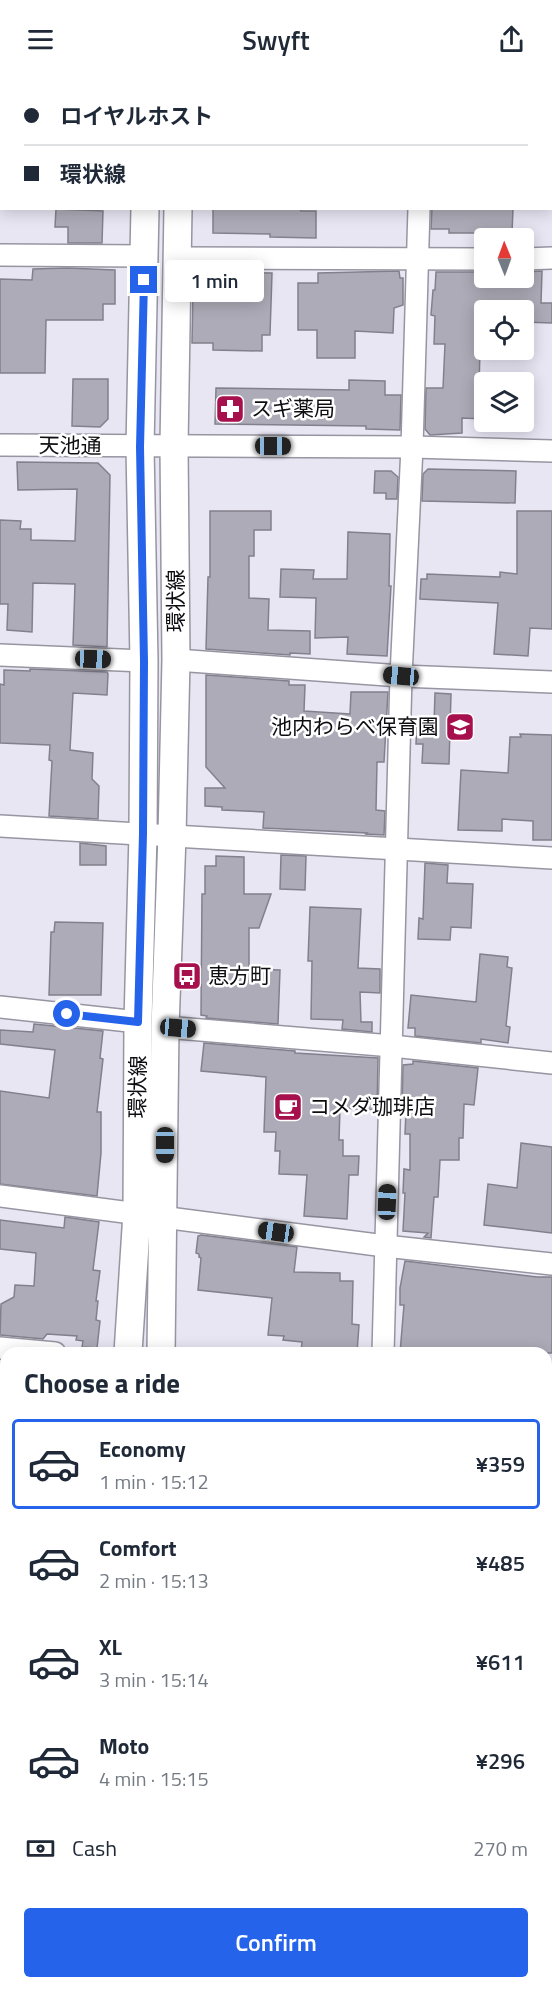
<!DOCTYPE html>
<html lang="en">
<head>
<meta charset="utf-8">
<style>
  :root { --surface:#fff; --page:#f6f6f7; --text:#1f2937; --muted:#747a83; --line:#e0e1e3; --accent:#2563eb }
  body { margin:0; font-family:"Titillium Web","Noto Sans JP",sans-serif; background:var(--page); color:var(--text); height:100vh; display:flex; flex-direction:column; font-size:22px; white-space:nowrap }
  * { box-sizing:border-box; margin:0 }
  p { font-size:20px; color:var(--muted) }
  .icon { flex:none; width:33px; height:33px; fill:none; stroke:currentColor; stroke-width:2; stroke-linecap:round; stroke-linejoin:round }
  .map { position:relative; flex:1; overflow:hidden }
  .panel { position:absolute; left:0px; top:1269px; width:552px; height:642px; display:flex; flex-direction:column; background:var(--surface); border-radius:18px 18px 0 0; box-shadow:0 3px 15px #0003 }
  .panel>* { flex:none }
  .top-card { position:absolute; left:0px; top:0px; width:552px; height:132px; box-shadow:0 3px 15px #0003; display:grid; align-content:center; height:132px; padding:0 24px; background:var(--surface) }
  .needle { width:39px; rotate:359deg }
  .buttons { position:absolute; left:474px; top:150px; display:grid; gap:12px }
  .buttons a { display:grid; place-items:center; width:60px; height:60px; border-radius:6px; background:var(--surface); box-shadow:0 3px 15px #0003; font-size:30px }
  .end { position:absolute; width:27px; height:27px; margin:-14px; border:8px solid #2563eb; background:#fff; box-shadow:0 0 0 3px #fff }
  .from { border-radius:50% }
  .bubble { position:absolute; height:42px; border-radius:6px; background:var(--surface); box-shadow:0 3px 15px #0003; font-size:20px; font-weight:600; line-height:42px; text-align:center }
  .car { position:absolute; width:18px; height:36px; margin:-18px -9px; border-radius:8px; box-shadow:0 0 4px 2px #0007; background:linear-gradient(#222 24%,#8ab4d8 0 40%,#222 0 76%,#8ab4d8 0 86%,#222 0) }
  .top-card b { display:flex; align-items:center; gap:21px; height:57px; font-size:22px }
  .top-card b+b { border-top:2px solid var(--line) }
  .top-card i { width:15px; height:15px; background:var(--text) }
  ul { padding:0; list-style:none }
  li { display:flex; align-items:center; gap:18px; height:90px; margin:0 12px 9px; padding:0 12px; border:3px solid transparent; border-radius:6px }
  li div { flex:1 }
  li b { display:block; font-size:22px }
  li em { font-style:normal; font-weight:600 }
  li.current { border-color:var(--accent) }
  li>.icon { width:54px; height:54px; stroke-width:1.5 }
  h2 { padding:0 24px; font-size:27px; line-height:72px }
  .pay { display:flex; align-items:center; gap:15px; height:66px; padding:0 24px; font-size:22px }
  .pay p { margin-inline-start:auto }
  .cta { display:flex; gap:12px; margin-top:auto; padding:12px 24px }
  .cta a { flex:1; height:69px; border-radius:6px; background:var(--accent); color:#fff; font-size:24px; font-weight:600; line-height:69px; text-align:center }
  header { display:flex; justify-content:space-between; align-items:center; height:78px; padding:0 24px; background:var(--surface); font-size:27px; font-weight:600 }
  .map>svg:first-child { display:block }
  .building { fill:#adabb7; stroke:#82808c; stroke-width:1.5 }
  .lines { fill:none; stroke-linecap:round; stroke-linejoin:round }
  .minor-casing { stroke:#9795a1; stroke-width:24 }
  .major-casing { stroke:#9795a1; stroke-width:30 }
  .minor { stroke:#fff; stroke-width:21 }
  .major { stroke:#fff; stroke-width:27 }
  .route { stroke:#2563eb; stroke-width:8 }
  .labels { text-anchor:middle; stroke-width:5; stroke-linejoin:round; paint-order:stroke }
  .poi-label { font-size:21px; fill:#0d0c10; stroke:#fff; text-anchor:start }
  .street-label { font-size:21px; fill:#0d0c10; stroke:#fff }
</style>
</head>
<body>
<header><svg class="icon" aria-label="menu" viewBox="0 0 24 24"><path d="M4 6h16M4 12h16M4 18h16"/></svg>Swyft<svg class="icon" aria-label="share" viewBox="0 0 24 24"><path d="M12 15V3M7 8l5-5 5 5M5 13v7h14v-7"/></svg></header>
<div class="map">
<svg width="552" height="1911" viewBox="0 0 552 1911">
  <rect width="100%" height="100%" fill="#e8e6f3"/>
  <!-- building -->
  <g class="building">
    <polygon points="213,130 301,130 301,133 316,133 316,160 270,159 270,156 213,155"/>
    <polygon points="432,130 513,130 512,155 449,155 449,151 431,151"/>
    <polygon points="56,131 103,133 102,165 68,165 68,149 55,149"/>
    <polygon points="67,190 115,192 115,226 103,226 103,242 46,242 45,295 0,295 0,201 32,202 33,191"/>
    <polygon points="399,193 400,200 403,200 403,227 394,230 393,255 355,253 355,280 317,280 317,252 298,252 298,205 318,205 318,195"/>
    <polygon points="542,193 541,225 552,225 552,245 524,244 524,232 478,232 476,270 480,270 479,313 484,313 484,341 462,340 462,355 430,357 425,351 426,310 443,310 445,266 434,266 435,238 431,237 433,212 435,212 436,194 479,194 479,200 524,200 524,194"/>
    <polygon points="215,194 272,195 270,257 262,257 262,273 213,272 213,265 192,265 193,213 215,213"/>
    <polygon points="73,301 108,301 108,341 100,349 72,348"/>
    <polygon points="349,302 385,303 385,317 401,317 400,352 366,351 366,348 215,346 216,310 349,312"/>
    <polygon points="17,384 98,385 110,397 107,569 73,567 75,506 33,505 32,554 7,552 8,526 0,526 0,442 21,443 20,451 31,451 31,462 75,463 77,411 18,412"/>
    <polygon points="428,391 516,393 515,425 422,423 423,396"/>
    <polygon points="375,393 391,393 398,399 397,421 386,421 386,415 374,415"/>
    <polygon points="210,433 271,433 271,452 254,452 254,478 249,478 249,520 269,521 268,552 310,553 310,576 290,575 290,577 206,571 208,499 210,499"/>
    <polygon points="517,433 552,433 552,551 530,550 528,578 494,576 498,525 420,521 421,501 427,501 427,496 500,499 500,494 517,496"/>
    <polygon points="348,454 390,456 389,508 391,508 387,578 347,576 348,559 315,560 316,520 280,519 281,491 314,492 313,501 347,501"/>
    <polygon points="30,591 107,594 108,596 107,617 73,615 70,672 93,675 92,701 99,708 98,741 49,738 52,683 49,682 50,667 0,665 0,606 4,607 4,592 30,593"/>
    <polygon points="206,597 289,603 289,607 305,607 304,633 350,636 351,614 388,614 384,684 377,684 376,732 385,733 384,757 366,756 367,755 263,750 264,734 222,732 222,729 205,728 205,710 225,710 206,689"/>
    <polygon points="435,615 451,616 449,686 422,685 423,666 416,666 417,645 434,646"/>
    <polygon points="520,656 552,657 552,762 533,762 533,743 502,741 502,753 458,752 461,692 508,695 510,659 521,659"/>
    <polygon points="80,765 106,768 106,787 80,787"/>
    <polygon points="281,777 306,778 305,812 280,811"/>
    <polygon points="216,778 244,779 244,816 271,816 259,850 249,850 249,891 280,892 278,946 206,940 207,938 201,937 202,816 205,816 205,788 216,788"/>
    <polygon points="425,785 448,787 447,805 473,806 471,850 451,849 450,862 418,861 419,840 423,841"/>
    <polygon points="310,829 361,831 358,890 380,891 380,915 360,914 361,944 372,944 372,954 342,951 343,942 311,941 312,883 308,883"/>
    <polygon points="55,844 103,845 101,917 49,917 51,854 54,854"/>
    <polygon points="480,876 508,879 507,889 512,890 506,948 510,949 508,965 481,961 481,965 415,958 415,950 408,950 411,917 476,924"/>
    <polygon points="34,946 103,953 100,980 103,981 97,1034 101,1034 101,1075 97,1118 0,1106 0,1013 49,1020 55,972 0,966 0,952 33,954"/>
    <polygon points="204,965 295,973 295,975 378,980 377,1032 340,1030 339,1062 343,1062 343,1078 359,1078 358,1097 349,1097 347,1141 304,1138 307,1097 279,1096 280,1073 275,1073 276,1054 264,1054 266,999 201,993"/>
    <polygon points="413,983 478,990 474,1027 464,1026 463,1060 459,1060 459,1082 440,1082 438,1119 434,1119 431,1160 424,1159 428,1155 403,1153 405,1115 403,1115 404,1091 410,1092 410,1056 405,1056 406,1033 402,1033 403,987 413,986"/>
    <polygon points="521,1065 552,1069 552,1155 484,1147 488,1106 517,1110"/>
    <polygon points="65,1139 99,1144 93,1192 100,1193 96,1223 98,1223 96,1242 100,1243 97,1270 82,1269 83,1263 76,1262 77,1258 47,1256 43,1261 0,1257 1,1226 14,1219 15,1207 34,1208 36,1175 0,1171 0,1142 64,1150"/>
    <polygon points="201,1157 297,1169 294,1194 340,1195 340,1203 353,1203 352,1246 359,1247 357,1275 301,1273 302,1264 283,1262 284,1258 268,1257 272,1220 198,1212 201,1180 199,1179 199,1176 196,1175 198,1158"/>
    <polygon points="405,1183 537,1199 552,1199 552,1275 400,1275 404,1227 400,1227 400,1210"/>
  </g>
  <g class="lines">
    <!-- minor casing -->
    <g class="minor-casing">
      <g id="minor">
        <polyline points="303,0 522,2"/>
        <polyline points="550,2 552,2"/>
        <polyline points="0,3 2,3"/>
        <polyline points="0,177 144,178"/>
        <polyline points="176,180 484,181"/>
        <polyline points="524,181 552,180"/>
        <polyline points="0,367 412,369 552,373"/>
        <polyline points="0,577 144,583"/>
        <polyline points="176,582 401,598 552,604"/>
        <polyline points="0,748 552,780"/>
        <polyline points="0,929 138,944"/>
        <polyline points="165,949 392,968 552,985"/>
        <polyline points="0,1118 385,1168 552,1186"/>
        <polyline points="0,1270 55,1275"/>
        <polyline points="383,1275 401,598 412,369 419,130"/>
        <polyline points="546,1329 552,1330"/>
        <polyline points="0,1438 6,1439"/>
        <polyline points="546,1492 552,1492"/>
        <polyline points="0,1595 6,1594"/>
        <polyline points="546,1776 552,1775"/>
        <polyline points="0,1824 6,1824"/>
        <polyline points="413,1905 414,1911"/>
      </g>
    </g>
    <!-- major casing -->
    <g class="major-casing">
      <g id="major">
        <polyline points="147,2 147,0"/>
        <polyline points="180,2 180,0"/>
        <polyline points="128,1275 137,1135 138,944 143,756 144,583 140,369 145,130"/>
        <polyline points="161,1275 165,949 172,758 176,582 174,368 178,130"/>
        <polyline points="118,1911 119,1905"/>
        <polyline points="154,1911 154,1905"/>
      </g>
    </g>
    <!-- minor -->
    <use href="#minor" class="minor"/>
    <!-- major -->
    <use href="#major" class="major"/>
  </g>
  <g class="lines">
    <!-- route -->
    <polyline class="route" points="67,936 138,944 143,756 144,583 140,369 144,202"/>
  </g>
  <!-- icons -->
  <defs>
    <g id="pharmacy-square" transform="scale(1.5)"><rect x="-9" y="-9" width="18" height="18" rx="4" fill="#a5104d" stroke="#fff"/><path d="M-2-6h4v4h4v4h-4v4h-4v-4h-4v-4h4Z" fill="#fff"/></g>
    <g id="school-square" transform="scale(1.5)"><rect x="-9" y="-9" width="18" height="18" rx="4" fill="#a5104d" stroke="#fff"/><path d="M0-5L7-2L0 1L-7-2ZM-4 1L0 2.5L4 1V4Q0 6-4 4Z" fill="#fff"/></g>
    <g id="bus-square" transform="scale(1.5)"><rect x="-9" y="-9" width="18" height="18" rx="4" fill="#a5104d" stroke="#fff"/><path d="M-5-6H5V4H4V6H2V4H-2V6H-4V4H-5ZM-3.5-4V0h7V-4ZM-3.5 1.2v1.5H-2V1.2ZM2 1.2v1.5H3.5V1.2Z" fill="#fff"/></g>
    <g id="cafe-square" transform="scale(1.5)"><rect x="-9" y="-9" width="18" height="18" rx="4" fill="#a5104d" stroke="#fff"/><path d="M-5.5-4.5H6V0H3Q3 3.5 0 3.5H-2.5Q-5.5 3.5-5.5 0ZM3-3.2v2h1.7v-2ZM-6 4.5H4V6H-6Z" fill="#fff"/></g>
  </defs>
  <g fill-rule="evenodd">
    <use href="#pharmacy-square" x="230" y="331"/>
    <use href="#school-square" x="460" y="649"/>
    <use href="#bus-square" x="187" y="898"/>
    <use href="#cafe-square" x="288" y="1029"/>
  </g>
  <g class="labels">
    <!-- poi labels -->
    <g class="poi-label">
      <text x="251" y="338">スギ薬局</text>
      <text x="439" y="656" text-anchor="end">池内わらべ保育園</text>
      <text x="208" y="905">恵方町</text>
      <text x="309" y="1036">コメダ珈琲店</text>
    </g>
    <!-- street labels -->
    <g class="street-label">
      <text transform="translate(70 368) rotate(1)" y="7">天池通</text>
      <text transform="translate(176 523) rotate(-90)" y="7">環状線</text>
      <text transform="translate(138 1009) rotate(-89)" y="7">環状線</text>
    </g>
  </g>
</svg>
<div class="buttons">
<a><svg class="needle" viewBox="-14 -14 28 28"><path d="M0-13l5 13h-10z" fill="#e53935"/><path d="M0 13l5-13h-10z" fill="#747a83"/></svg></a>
<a><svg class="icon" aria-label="locate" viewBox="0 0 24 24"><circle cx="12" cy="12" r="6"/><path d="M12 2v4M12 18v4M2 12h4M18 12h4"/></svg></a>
<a><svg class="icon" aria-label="layers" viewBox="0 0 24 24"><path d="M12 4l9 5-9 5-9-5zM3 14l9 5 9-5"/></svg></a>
</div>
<i class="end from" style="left:67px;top:936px"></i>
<i class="end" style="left:144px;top:202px"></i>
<div class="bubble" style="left:165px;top:182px;width:99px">1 min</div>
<i class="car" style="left:273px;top:368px;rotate:90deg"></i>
<i class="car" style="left:93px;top:581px;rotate:92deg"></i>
<i class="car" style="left:401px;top:598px;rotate:275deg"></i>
<i class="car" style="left:178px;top:950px;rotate:95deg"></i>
<i class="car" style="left:165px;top:1067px;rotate:180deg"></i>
<i class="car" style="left:387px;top:1124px;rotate:2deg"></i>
<i class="car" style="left:276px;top:1154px;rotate:278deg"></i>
<div class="top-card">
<b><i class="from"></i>ロイヤルホスト</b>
<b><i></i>環状線</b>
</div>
<section class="panel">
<h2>Choose a ride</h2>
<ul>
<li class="current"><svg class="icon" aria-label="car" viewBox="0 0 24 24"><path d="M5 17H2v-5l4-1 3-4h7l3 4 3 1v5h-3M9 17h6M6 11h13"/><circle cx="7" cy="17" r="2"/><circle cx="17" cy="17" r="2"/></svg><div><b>Economy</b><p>1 min · 15:12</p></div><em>¥359</em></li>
<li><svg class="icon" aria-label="car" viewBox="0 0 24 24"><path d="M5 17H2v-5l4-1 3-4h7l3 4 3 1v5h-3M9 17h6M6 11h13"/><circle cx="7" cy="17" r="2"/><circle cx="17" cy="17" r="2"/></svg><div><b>Comfort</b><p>2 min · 15:13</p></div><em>¥485</em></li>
<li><svg class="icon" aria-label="car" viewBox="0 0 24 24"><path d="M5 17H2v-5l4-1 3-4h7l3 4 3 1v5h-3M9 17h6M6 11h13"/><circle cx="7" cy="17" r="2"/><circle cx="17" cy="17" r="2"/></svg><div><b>XL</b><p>3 min · 15:14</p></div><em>¥611</em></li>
<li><svg class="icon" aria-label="car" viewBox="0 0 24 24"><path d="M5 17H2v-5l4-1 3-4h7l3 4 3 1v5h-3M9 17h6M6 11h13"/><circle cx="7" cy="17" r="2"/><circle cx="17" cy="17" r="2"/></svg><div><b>Moto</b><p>4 min · 15:15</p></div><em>¥296</em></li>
</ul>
<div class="pay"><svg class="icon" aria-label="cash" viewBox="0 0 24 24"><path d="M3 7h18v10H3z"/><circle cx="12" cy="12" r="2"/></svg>Cash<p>270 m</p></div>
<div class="cta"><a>Confirm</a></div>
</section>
</div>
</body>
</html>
